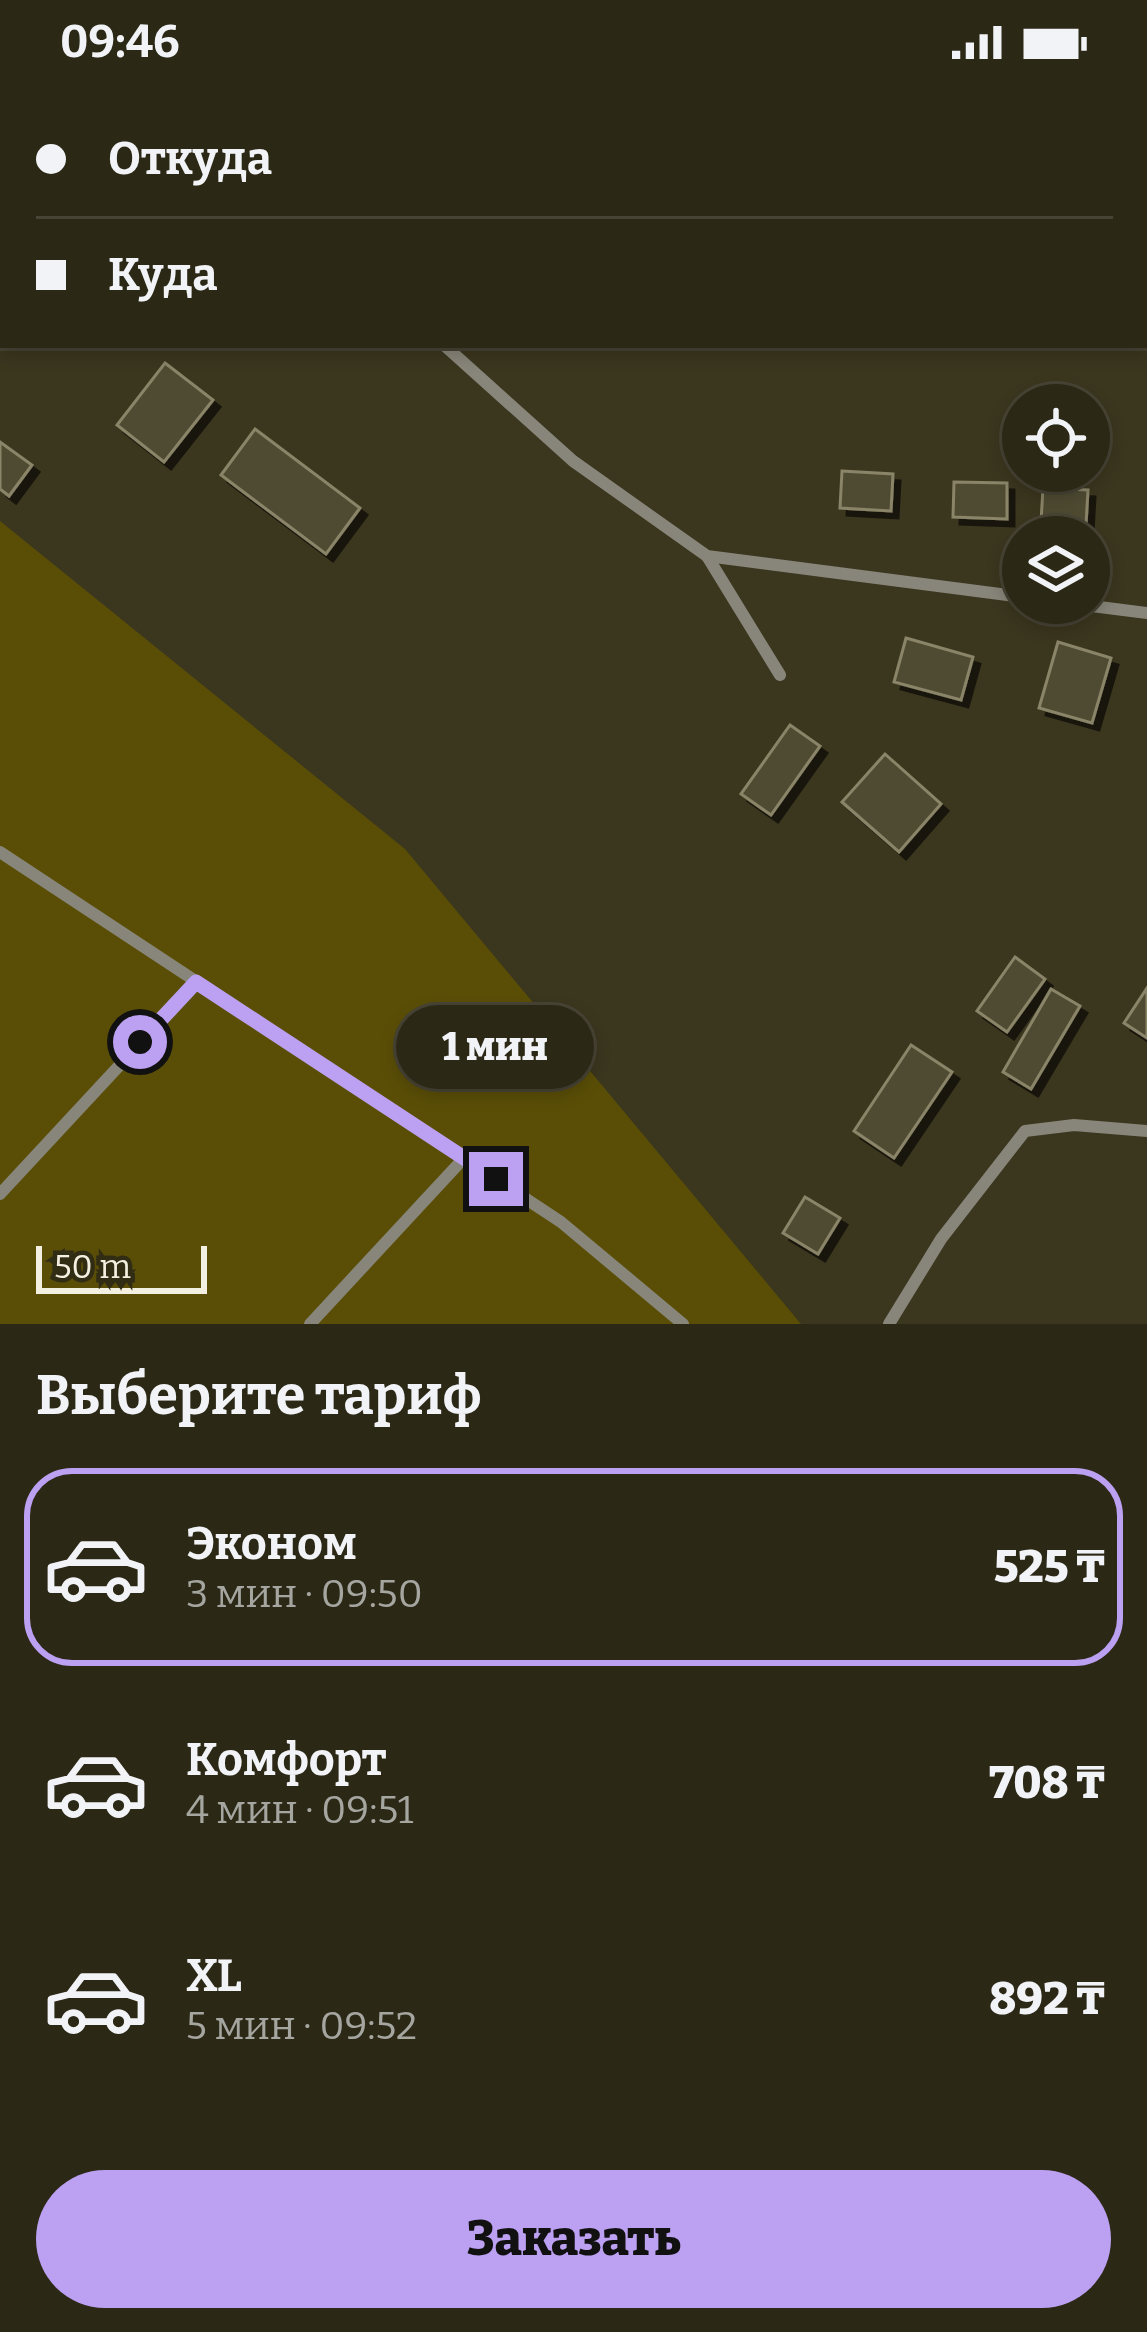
<!DOCTYPE html>
<html lang="ru">
<head>
<meta charset="utf-8">
<style>
  :root { --surface:#2c2816; --page:#34301f; --text:#f1f3f6; --muted:#a6a6a1; --line:#484435; --accent:#bca0f2 }
  body { margin:0; font-family:Bitter,serif; background:var(--page); color:var(--text); height:100vh; display:flex; flex-direction:column; font-size:45px; white-space:nowrap }
  * { box-sizing:border-box; margin:0 }
  p { font-size:39px; color:var(--muted) }
  .icon { flex:none; width:66px; height:66px; fill:none; stroke:currentColor; stroke-width:2; stroke-linecap:round; stroke-linejoin:round }
  .map { position:relative; height:1240px; overflow:hidden }
  .details { display:flex; flex-direction:column; background:var(--surface); flex:1 }
  .details>* { flex:none }
  .hud { position:absolute; left:0px; top:0px; width:1149px; height:264px; box-shadow:0 6px 18px #0003,0 0 0 3px var(--line); display:grid; align-content:center; height:264px; padding:0 36px; background:var(--surface) }
  .tools { position:absolute; left:1002px; top:300px; display:grid; gap:24px }
  .tools a { display:grid; place-items:center; width:108px; height:108px; border-radius:50%; background:var(--surface); box-shadow:0 6px 18px #0003,0 0 0 3px var(--line); font-size:60px }
  .scale { position:absolute; left:36px; bottom:30px; width:171px; box-sizing:border-box; padding-left:12px; border:6px solid #f3f0e1; border-top:0; font-size:33px; line-height:42px; white-space:nowrap; color:#f3f0e1; -webkit-text-stroke:9px #312c14; paint-order:stroke }
  .end { position:absolute; width:54px; height:54px; margin:-27px; border:15px solid #bca0f2; background:#111; box-shadow:0 0 0 6px #111 }
  .from { border-radius:50% }
  .bubble { position:absolute; height:84px; border-radius:42px; background:var(--surface); box-shadow:0 6px 18px #0003,0 0 0 3px var(--line); font-size:39px; font-weight:800; line-height:84px; text-align:center }
  .hud b { display:flex; align-items:center; gap:42px; height:114px; font-size:45px }
  .hud b+b { border-top:3px solid var(--line) }
  .hud i { width:30px; height:30px; background:var(--text) }
  ul { padding:0; list-style:none }
  li { display:flex; align-items:center; gap:36px; height:198px; margin:0 24px 18px; padding:0 12px; border:6px solid transparent; border-radius:48px }
  li div { flex:1 }
  li b { display:block; font-size:45px }
  li em { font-style:normal; font-weight:800 }
  li.current { border-color:var(--accent) }
  li>.icon { width:108px; height:108px; stroke-width:1.5 }
  h2 { padding:0 36px; font-size:54px; line-height:144px }
  .button { display:flex; gap:24px; margin-top:auto; padding:24px 36px }
  .button a { flex:1; height:138px; border-radius:72px; background:var(--accent); color:#111; font-size:48px; font-weight:800; line-height:138px; text-align:center }
  .status { display:flex; justify-content:space-between; align-items:center; height:84px; padding:0 60px; background:var(--surface); direction:ltr }
  .status svg { height:33px; fill:currentColor }
  .map>svg:first-child { display:block }
  .green { fill:#5a4e07 }
  .building { fill:#504b32; stroke:#8a8469; stroke-width:3; filter:url(#shadow) }
  .lines { fill:none; stroke-linecap:round; stroke-linejoin:round }
  .lane { stroke:#88867a; stroke-width:12 }
  .street { stroke:#88867a; stroke-width:24 }
  .route { stroke:#bca0f2; stroke-width:15 }
</style>
</head>
<body>
<div class="status"><b>09:46</b><svg viewBox="0 0 49 12"><path d="M0 12V9h3v3zM5 12V6h3v6zM10 12V3h3v9zM15 12V0h3v12zM26 1h20v11H26zM47 4h2v5h-2z"/></svg></div>
<div class="map">
<svg width="1147" height="1240" viewBox="0 0 1147 1240">
  <defs>
    <filter id="shadow"><feDropShadow dx="7" dy="7" stdDeviation="0" flood-color="#0009"/></filter>
  </defs>
  <rect width="100%" height="100%" fill="#3b361e"/>
  <!-- green -->
  <polygon class="green" points="0,437 405,765 801,1240 0,1240"/>
  <!-- building -->
  <g class="building">
    <polygon points="165,279 213,316 164,378 117,341"/>
    <polygon points="255,345 360,424 326,470 221,391"/>
    <polygon points="0,358 32,381 9,412 0,405"/>
    <polygon points="842,387 893,390 891,427 840,424"/>
    <polygon points="954,398 1007,399 1007,435 953,433"/>
    <polygon points="1043,404 1088,406 1086,441 1041,438"/>
    <polygon points="906,554 973,573 961,616 894,598"/>
    <polygon points="1058,558 1111,574 1092,639 1039,624"/>
    <polygon points="790,641 820,662 771,731 741,710"/>
    <polygon points="885,670 941,720 899,768 842,718"/>
    <polygon points="1015,873 1045,895 1007,948 977,927"/>
    <polygon points="1147,904 1147,954 1124,939"/>
    <polygon points="1051,905 1080,922 1031,1005 1003,988"/>
    <polygon points="911,961 952,988 894,1074 854,1047"/>
    <polygon points="805,1113 840,1134 818,1170 783,1149"/>
  </g>
  <g class="lines">
    <!-- lane -->
    <g class="lane">
      <polyline points="559,3 569,0"/>
      <polyline points="444,261 573,377 707,472 1023,513"/>
      <polyline points="707,472 780,591"/>
      <polyline points="1068,519 1147,529"/>
      <polyline points="0,768 561,1138 683,1240"/>
      <polyline points="0,1110 197,898"/>
      <polyline points="310,1240 464,1074"/>
      <polyline points="889,1240 941,1155 1025,1047 1074,1041 1147,1047"/>
    </g>
    <!-- street -->
    <g class="street">
      <polyline points="137,0 139,3"/>
      <polyline points="250,3 250,0"/>
      <polyline points="0,191 3,190"/>
    </g>
  </g>
  <g class="lines">
    <!-- route -->
    <polyline class="route" points="140,958 196,898 496,1095"/>
  </g>
</svg>
<div class="tools">
<a><svg class="icon" aria-label="locate" viewBox="0 0 24 24"><circle cx="12" cy="12" r="6"/><path d="M12 2v4M12 18v4M2 12h4M18 12h4"/></svg></a>
<a><svg class="icon" aria-label="layers" viewBox="0 0 24 24"><path d="M12 4l9 5-9 5-9-5zM3 14l9 5 9-5"/></svg></a>
</div>
<div class="scale">50 m</div>
<i class="end from" style="left:140px;top:958px"></i>
<i class="end" style="left:496px;top:1095px"></i>
<div class="bubble" style="left:396px;top:921px;width:198px">1 мин</div>
<div class="hud">
<b><i class="from"></i>Откуда</b>
<b><i></i>Куда</b>
</div>
</div>
<section class="details">
<h2>Выберите тариф</h2>
<ul>
<li class="current"><svg class="icon" aria-label="car" viewBox="0 0 24 24"><path d="M5 17H2v-5l4-1 3-4h7l3 4 3 1v5h-3M9 17h6M6 11h13"/><circle cx="7" cy="17" r="2"/><circle cx="17" cy="17" r="2"/></svg><div><b>Эконом</b><p>3 мин · 09:50</p></div><em>525 ₸</em></li>
<li><svg class="icon" aria-label="car" viewBox="0 0 24 24"><path d="M5 17H2v-5l4-1 3-4h7l3 4 3 1v5h-3M9 17h6M6 11h13"/><circle cx="7" cy="17" r="2"/><circle cx="17" cy="17" r="2"/></svg><div><b>Комфорт</b><p>4 мин · 09:51</p></div><em>708 ₸</em></li>
<li><svg class="icon" aria-label="car" viewBox="0 0 24 24"><path d="M5 17H2v-5l4-1 3-4h7l3 4 3 1v5h-3M9 17h6M6 11h13"/><circle cx="7" cy="17" r="2"/><circle cx="17" cy="17" r="2"/></svg><div><b>XL</b><p>5 мин · 09:52</p></div><em>892 ₸</em></li>
</ul>
<div class="button"><a>Заказать</a></div>
</section>
</body>
</html>
